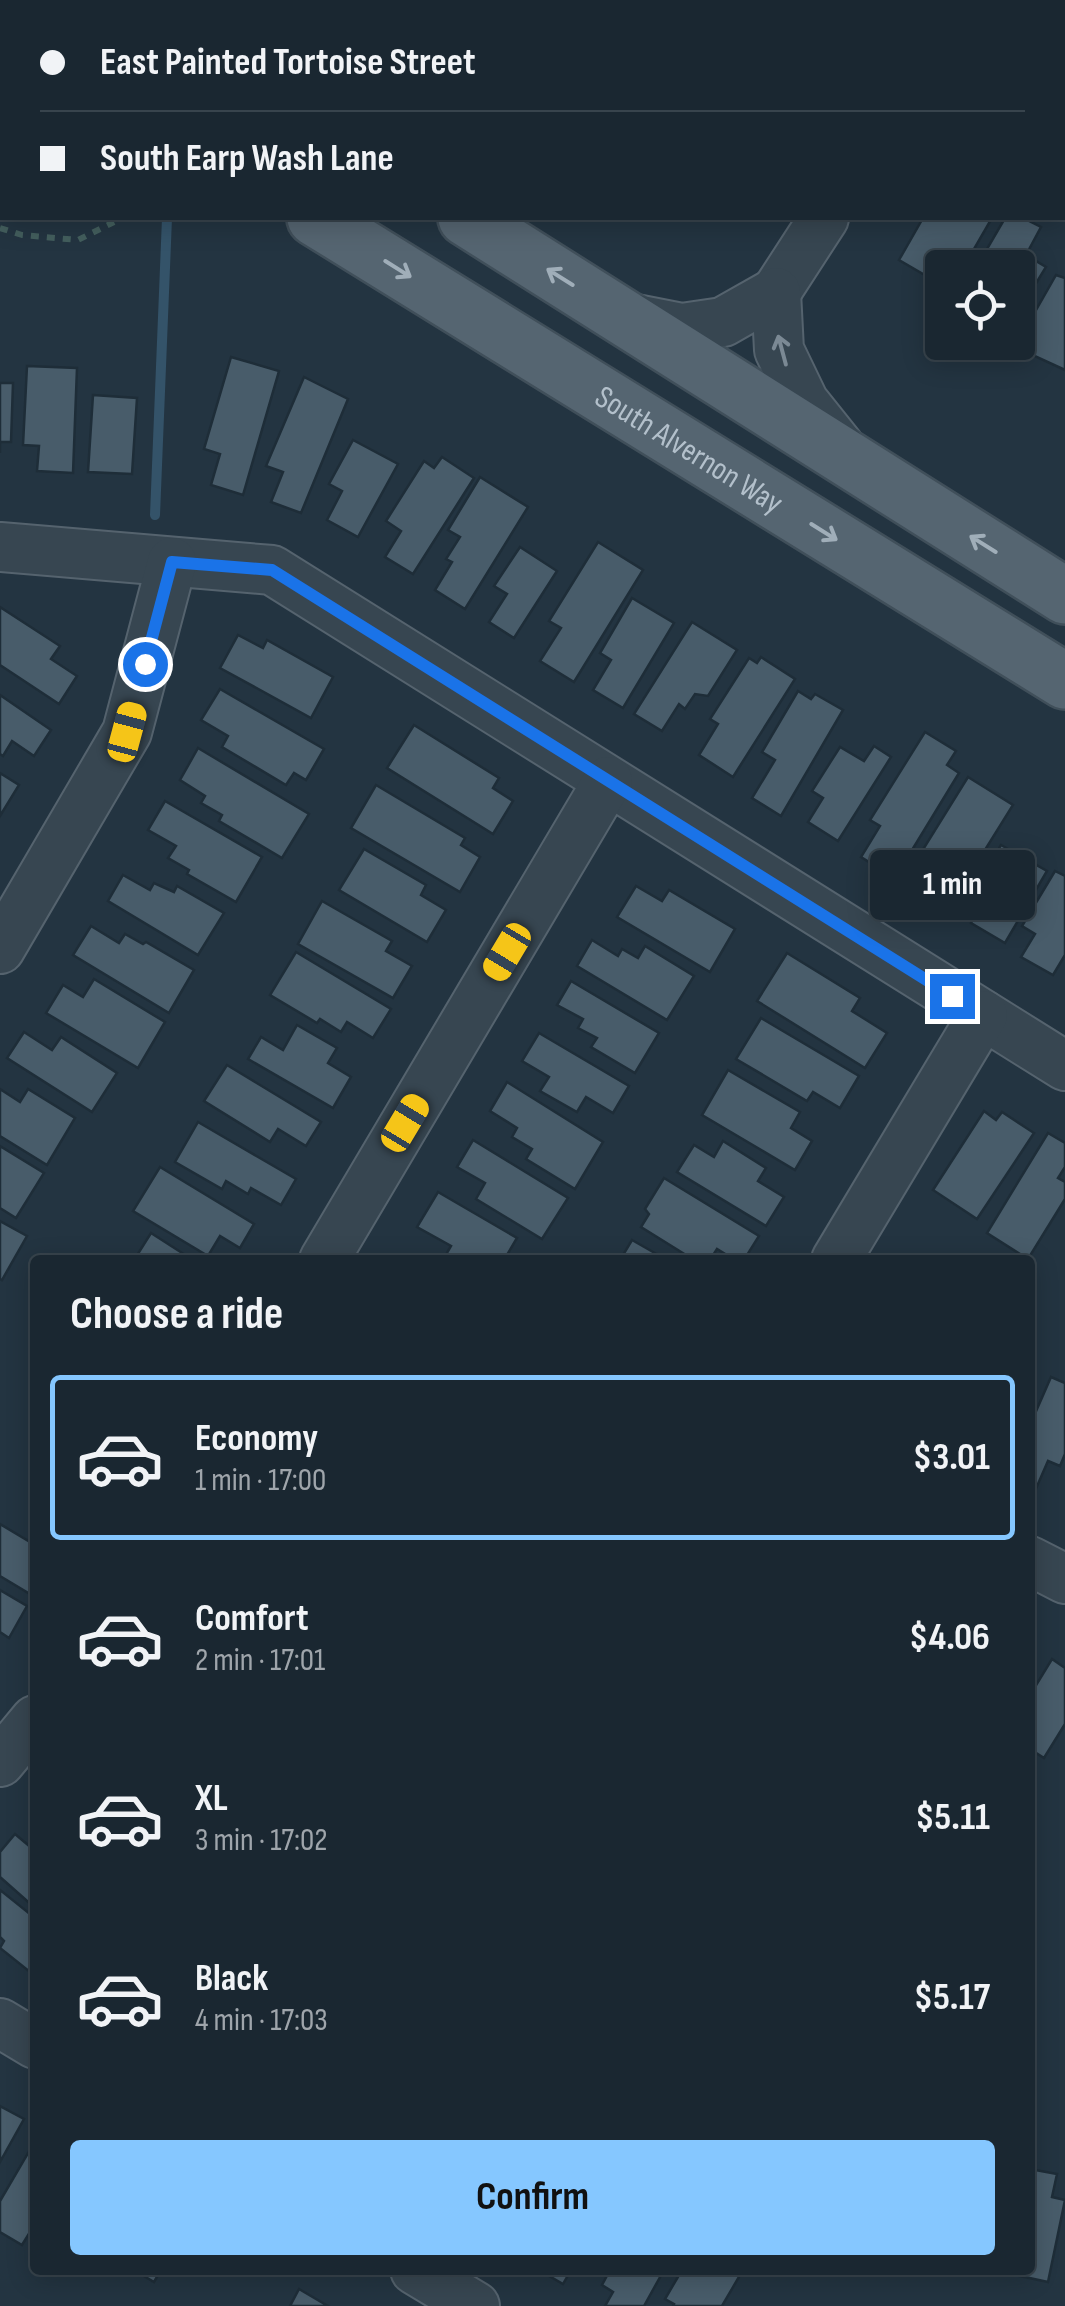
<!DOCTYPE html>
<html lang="en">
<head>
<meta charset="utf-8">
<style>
  :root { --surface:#1a2731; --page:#27333d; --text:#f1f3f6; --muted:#9fa5ab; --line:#38444d; --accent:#85c7ff }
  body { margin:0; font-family:"Sofia Sans Condensed",sans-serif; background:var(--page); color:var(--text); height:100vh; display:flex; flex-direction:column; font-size:38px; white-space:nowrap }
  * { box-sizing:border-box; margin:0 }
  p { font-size:32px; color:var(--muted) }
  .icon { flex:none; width:55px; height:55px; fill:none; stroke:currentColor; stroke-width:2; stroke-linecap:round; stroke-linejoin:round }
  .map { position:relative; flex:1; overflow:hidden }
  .details { position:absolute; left:30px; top:1255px; width:1005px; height:1020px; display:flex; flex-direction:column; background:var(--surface); border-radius:10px; box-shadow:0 5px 25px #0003,0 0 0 2px var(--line) }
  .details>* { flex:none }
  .top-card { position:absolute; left:0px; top:0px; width:1065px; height:220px; box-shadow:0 5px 25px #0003,0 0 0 2px var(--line); display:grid; align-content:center; height:220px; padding:0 40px; background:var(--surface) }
  .controls { position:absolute; left:925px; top:250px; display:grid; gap:20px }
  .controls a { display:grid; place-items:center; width:110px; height:110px; border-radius:10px; background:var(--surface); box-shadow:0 5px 25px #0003,0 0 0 2px var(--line); font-size:50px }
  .end { position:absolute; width:45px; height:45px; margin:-22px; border:12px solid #1a73e8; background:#fff; box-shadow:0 0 0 5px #fff }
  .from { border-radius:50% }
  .bubble { position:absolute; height:70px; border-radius:10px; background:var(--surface); box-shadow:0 5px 25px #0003,0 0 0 2px var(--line); font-size:32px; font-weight:700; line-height:70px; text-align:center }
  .car { position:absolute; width:30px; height:60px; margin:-30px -15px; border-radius:12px; box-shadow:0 0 8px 2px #0007; background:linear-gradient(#f5c518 24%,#345 0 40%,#f5c518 0 76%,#345 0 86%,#f5c518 0) }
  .top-card b { display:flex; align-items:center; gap:35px; height:95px; font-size:38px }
  .top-card b+b { border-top:2px solid var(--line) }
  .top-card i { width:25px; height:25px; background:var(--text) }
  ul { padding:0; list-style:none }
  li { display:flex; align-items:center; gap:30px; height:165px; margin:0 20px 15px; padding:0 20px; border:5px solid transparent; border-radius:10px }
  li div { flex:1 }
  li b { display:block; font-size:38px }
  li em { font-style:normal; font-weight:700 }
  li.active { border-color:var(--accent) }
  li>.icon { width:90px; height:90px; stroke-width:1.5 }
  h2 { padding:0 40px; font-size:45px; line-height:120px }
  .cta { display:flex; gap:20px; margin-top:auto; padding:20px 40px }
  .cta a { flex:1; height:115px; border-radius:10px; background:var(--accent); color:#111; font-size:40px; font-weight:700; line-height:115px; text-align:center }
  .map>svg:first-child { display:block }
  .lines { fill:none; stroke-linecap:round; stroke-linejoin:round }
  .stream { stroke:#345369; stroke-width:10 }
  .building { fill:#485c6a; stroke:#1e2d38; stroke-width:2.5 }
  .minor-casing { stroke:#55636e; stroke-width:52 }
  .major-casing { stroke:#404f5a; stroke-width:60 }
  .path { stroke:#435e5d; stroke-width:6; stroke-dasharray:8 8; stroke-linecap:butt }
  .minor { stroke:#374651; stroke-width:48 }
  .major { stroke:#556571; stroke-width:55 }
  .oneway { stroke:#a0aeb9 }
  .oneway2 { stroke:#7b8994 }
  .route { stroke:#1a73e8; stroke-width:12 }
  .labels { text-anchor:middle; stroke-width:8; stroke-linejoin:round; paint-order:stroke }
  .street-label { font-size:32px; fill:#b3c0cb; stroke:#1c2b36 }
</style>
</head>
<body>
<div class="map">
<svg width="1065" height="2306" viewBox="0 0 1065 2306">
  <rect width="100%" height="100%" fill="#233441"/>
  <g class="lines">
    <!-- stream -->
    <g class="stream">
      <polyline points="719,0 722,2"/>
      <polyline points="374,2 387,0"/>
      <polyline points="0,77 2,76"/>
      <polyline points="0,113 2,114"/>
      <polyline points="155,515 167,218"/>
    </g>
  </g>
  <!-- building -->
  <g class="building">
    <polygon points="790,0 864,0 867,2 793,2"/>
    <polygon points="923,218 992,218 963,268 942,268 942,285 899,260"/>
    <polygon points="1005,218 1023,218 1041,227 1026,255 1046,267 1018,313 1018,268 976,268"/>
    <polygon points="1056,275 1065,278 1065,370 1015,347"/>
    <polygon points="231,357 279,371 243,495 211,485 220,454 204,449"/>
    <polygon points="27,366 77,368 73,473 37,471 39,446 23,445"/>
    <polygon points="304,377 348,399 301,513 271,502 283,472 266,466"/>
    <polygon points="0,383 13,383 11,442 0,442 0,453"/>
    <polygon points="93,395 137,398 132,474 88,472"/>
    <polygon points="353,440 398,464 358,537 327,520 342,491 329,484"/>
    <polygon points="442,457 474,478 413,574 385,557 401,531 386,521 424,461 434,468"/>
    <polygon points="480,477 528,507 465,609 435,590 452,562 446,559 460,537 448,530"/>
    <polygon points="598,542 643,570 574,682 540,661 561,628 549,621"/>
    <polygon points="520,547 557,571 514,638 489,622 507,594 494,586"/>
    <polygon points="632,598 674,623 623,708 593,690 611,660 600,653"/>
    <polygon points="0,607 60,646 51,659 77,676 59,704 0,665"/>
    <polygon points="692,622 737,650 708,696 695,694 685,709 679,704 662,731 634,714"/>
    <polygon points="238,635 263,648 267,640 333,677 311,718 220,668"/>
    <polygon points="761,657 795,679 733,777 699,755 718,724 710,719 749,658 757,663"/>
    <polygon points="220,689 324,749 306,780 294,773 286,785 222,747 228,736 201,720"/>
    <polygon points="798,691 811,699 815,694 843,710 781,816 752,798 775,760 762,752"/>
    <polygon points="0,695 51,730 34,756 12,741 3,756 0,754"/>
    <polygon points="414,725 499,778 493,788 513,801 493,834 387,768"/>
    <polygon points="925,732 956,751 947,765 959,773 895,878 861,857 880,826 870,820"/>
    <polygon points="874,746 891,757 838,841 808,822 823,798 812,791 840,747 864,761"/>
    <polygon points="198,748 309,814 282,858 219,821 222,815 201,803 205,796 180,780"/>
    <polygon points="0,773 19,785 0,816"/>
    <polygon points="968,777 1013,805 975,866 965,860 953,879 948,876 934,899 904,880"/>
    <polygon points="376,785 465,838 461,845 480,857 460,892 351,828"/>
    <polygon points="165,801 262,857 236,902 187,874 189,870 168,858 176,846 148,830"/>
    <polygon points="1001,845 1047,871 1005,943 971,923 981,905 970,899"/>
    <polygon points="364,849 426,885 421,895 446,910 427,942 339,890"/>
    <polygon points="1055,871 1065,876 1065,955 1053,975 1021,957 1035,934 1022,926"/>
    <polygon points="123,875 150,890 154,883 174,892 177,886 224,913 198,955 108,901"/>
    <polygon points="636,886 662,901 669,890 735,929 710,972 617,917"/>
    <polygon points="322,901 392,941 386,951 412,966 393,998 298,944"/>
    <polygon points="91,926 119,943 125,934 143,944 146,942 194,970 169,1013 73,955"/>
    <polygon points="592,940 618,956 622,949 638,958 645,946 694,976 667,1020 577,966"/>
    <polygon points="296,952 391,1009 373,1038 347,1022 341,1032 320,1019 317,1023 270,995"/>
    <polygon points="787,953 860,998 852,1011 887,1033 865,1068 757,1001"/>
    <polygon points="94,979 165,1022 138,1068 46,1013 63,985 83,997"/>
    <polygon points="571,981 659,1033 635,1073 591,1047 597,1038 578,1028 583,1019 557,1005"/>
    <polygon points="761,1018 859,1076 840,1108 813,1092 807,1101 736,1059"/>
    <polygon points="297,1025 337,1048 328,1063 351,1077 333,1108 248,1059 261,1037 283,1050"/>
    <polygon points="24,1032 52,1050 61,1037 117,1073 92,1112 7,1058"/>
    <polygon points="539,1033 629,1086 613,1113 586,1097 577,1112 540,1091 549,1077 522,1061"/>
    <polygon points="227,1065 321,1122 306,1146 278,1129 270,1142 204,1101"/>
    <polygon points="728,1070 800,1112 791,1128 812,1141 795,1170 702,1115"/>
    <polygon points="507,1082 603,1142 575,1189 526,1159 532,1149 512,1137 517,1128 490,1111"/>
    <polygon points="0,1089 20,1102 28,1089 75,1118 47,1165 0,1136"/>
    <polygon points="984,1111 996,1120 1002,1112 1034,1133 977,1219 933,1190"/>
    <polygon points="198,1122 296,1179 281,1205 251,1188 248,1194 226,1181 222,1189 175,1162"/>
    <polygon points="1048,1133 1065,1143 1065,1167 1058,1178 1065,1182 1065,1199 1028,1259 987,1233"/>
    <polygon points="473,1140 568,1198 542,1239 476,1199 485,1183 457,1167"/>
    <polygon points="723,1141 766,1168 758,1181 784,1197 766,1226 677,1172 694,1145 714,1157"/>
    <polygon points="0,1146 44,1173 16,1218 0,1208"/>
    <polygon points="160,1167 254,1224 240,1248 220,1236 208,1256 133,1211"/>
    <polygon points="664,1178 759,1236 744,1260 735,1260 717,1249 710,1260 694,1260 641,1227 649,1214 645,1209"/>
    <polygon points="438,1192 517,1238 504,1260 444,1258 451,1246 417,1227"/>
    <polygon points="0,1221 27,1236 2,1280 0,1279"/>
    <polygon points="151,1233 193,1260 134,1260"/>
    <polygon points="632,1240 667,1260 620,1260"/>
    <polygon points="1051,1377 1065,1383 1065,1454 1060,1466 1048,1461 1035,1491 1030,1489 1030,1425"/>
    <polygon points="0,1524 35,1545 35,1597 0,1576"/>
    <polygon points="0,1590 27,1606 9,1638 0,1632"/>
    <polygon points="1052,1659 1065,1668 1065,1724 1044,1758 1030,1749 1030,1695"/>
    <polygon points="15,1834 28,1845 35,1837 35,1908 0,1877 0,1852"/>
    <polygon points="0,1890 35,1918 35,1976 0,1948 4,1941 0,1937"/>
    <polygon points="0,2106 24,2119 0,2162"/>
    <polygon points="35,2141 35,2224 22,2245 0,2232 0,2201"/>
    <polygon points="1030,2169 1057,2174 1052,2197 1065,2200 1048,2282 997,2271 1030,2270"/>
    <polygon points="134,2270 161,2270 154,2282"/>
    <polygon points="539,2270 571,2270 563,2284"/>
    <polygon points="610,2270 664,2270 644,2306 605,2306 613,2292 602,2285"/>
    <polygon points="682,2270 743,2270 722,2306 673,2306 674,2304 665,2299"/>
    <polygon points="299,2289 328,2306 290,2306"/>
  </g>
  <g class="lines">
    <!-- minor casing -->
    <g class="minor-casing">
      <g id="minor">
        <polyline points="1062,47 1065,46"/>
        <polyline points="1062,156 1065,159"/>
        <polyline points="776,292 824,218"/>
        <polyline points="626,317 682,328 723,322 776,292 779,350 804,402 840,447"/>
        <polyline points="0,547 272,570 1065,1066"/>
        <polyline points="0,949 127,732 172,562"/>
        <polyline points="324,1260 608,781"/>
        <polyline points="836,1260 983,1015"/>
        <polyline points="1030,1561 1065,1579"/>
        <polyline points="0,1762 35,1720"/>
        <polyline points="0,2023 35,2044"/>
        <polyline points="415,2270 475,2306"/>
      </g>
    </g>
    <!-- major casing -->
    <g class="major-casing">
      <g id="major">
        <polyline points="120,0 124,2"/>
        <polyline points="0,21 2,22"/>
        <path id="s1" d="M315 218 1065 681"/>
        <polyline points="466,218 1065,596"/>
      </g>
    </g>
    <!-- path -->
    <polyline class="path" points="0,228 22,235 78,240 114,222"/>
    <!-- minor -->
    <use href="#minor" class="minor"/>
    <!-- major -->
    <use href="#major" class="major"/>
  </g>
  <!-- one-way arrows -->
  <defs><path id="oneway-shaft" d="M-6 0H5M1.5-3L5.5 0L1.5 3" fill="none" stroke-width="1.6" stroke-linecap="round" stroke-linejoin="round" transform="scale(2.5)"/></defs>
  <g class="oneway">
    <use href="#oneway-shaft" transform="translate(398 269) rotate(32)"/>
    <use href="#oneway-shaft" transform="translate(560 277) rotate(-148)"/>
    <use href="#oneway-shaft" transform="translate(824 532) rotate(32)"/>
    <use href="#oneway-shaft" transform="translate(983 544) rotate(-148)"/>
  </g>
  <use class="oneway2" href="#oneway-shaft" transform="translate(782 350) rotate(-105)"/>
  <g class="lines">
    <!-- route -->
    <polyline class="route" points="145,664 172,562 272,570 952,996"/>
  </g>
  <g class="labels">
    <!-- street labels -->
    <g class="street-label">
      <text dy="11" stroke="none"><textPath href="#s1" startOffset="440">South Alvernon Way</textPath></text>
    </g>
  </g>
</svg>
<div class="controls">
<a><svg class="icon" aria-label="locate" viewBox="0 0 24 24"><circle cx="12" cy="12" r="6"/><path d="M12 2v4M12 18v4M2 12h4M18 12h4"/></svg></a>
</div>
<i class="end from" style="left:145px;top:664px"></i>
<i class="end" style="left:952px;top:996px"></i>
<div class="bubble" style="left:870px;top:850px;width:165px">1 min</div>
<i class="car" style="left:127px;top:732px;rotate:15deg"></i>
<i class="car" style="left:507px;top:952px;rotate:211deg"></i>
<i class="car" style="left:405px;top:1123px;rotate:31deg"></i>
<div class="top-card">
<b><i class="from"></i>East Painted Tortoise Street</b>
<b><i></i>South Earp Wash Lane</b>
</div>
<section class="details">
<h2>Choose a ride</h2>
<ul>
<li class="active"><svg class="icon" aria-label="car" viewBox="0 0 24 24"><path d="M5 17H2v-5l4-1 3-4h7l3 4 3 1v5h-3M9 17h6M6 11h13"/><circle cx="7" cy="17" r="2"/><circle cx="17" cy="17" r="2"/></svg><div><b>Economy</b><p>1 min · 17:00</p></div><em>$3.01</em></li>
<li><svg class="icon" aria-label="car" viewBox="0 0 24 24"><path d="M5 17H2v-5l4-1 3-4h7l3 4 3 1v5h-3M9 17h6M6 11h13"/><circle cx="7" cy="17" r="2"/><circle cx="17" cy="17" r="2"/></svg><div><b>Comfort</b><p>2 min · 17:01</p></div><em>$4.06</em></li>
<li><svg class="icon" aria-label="car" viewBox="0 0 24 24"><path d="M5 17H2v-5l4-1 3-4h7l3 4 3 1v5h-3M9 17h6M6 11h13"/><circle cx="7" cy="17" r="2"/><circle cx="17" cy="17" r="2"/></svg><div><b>XL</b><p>3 min · 17:02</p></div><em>$5.11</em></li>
<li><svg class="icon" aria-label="car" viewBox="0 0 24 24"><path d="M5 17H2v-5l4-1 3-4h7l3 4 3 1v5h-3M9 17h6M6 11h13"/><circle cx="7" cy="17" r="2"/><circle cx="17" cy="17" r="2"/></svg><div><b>Black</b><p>4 min · 17:03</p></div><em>$5.17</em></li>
</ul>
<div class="cta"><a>Confirm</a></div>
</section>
</div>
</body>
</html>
